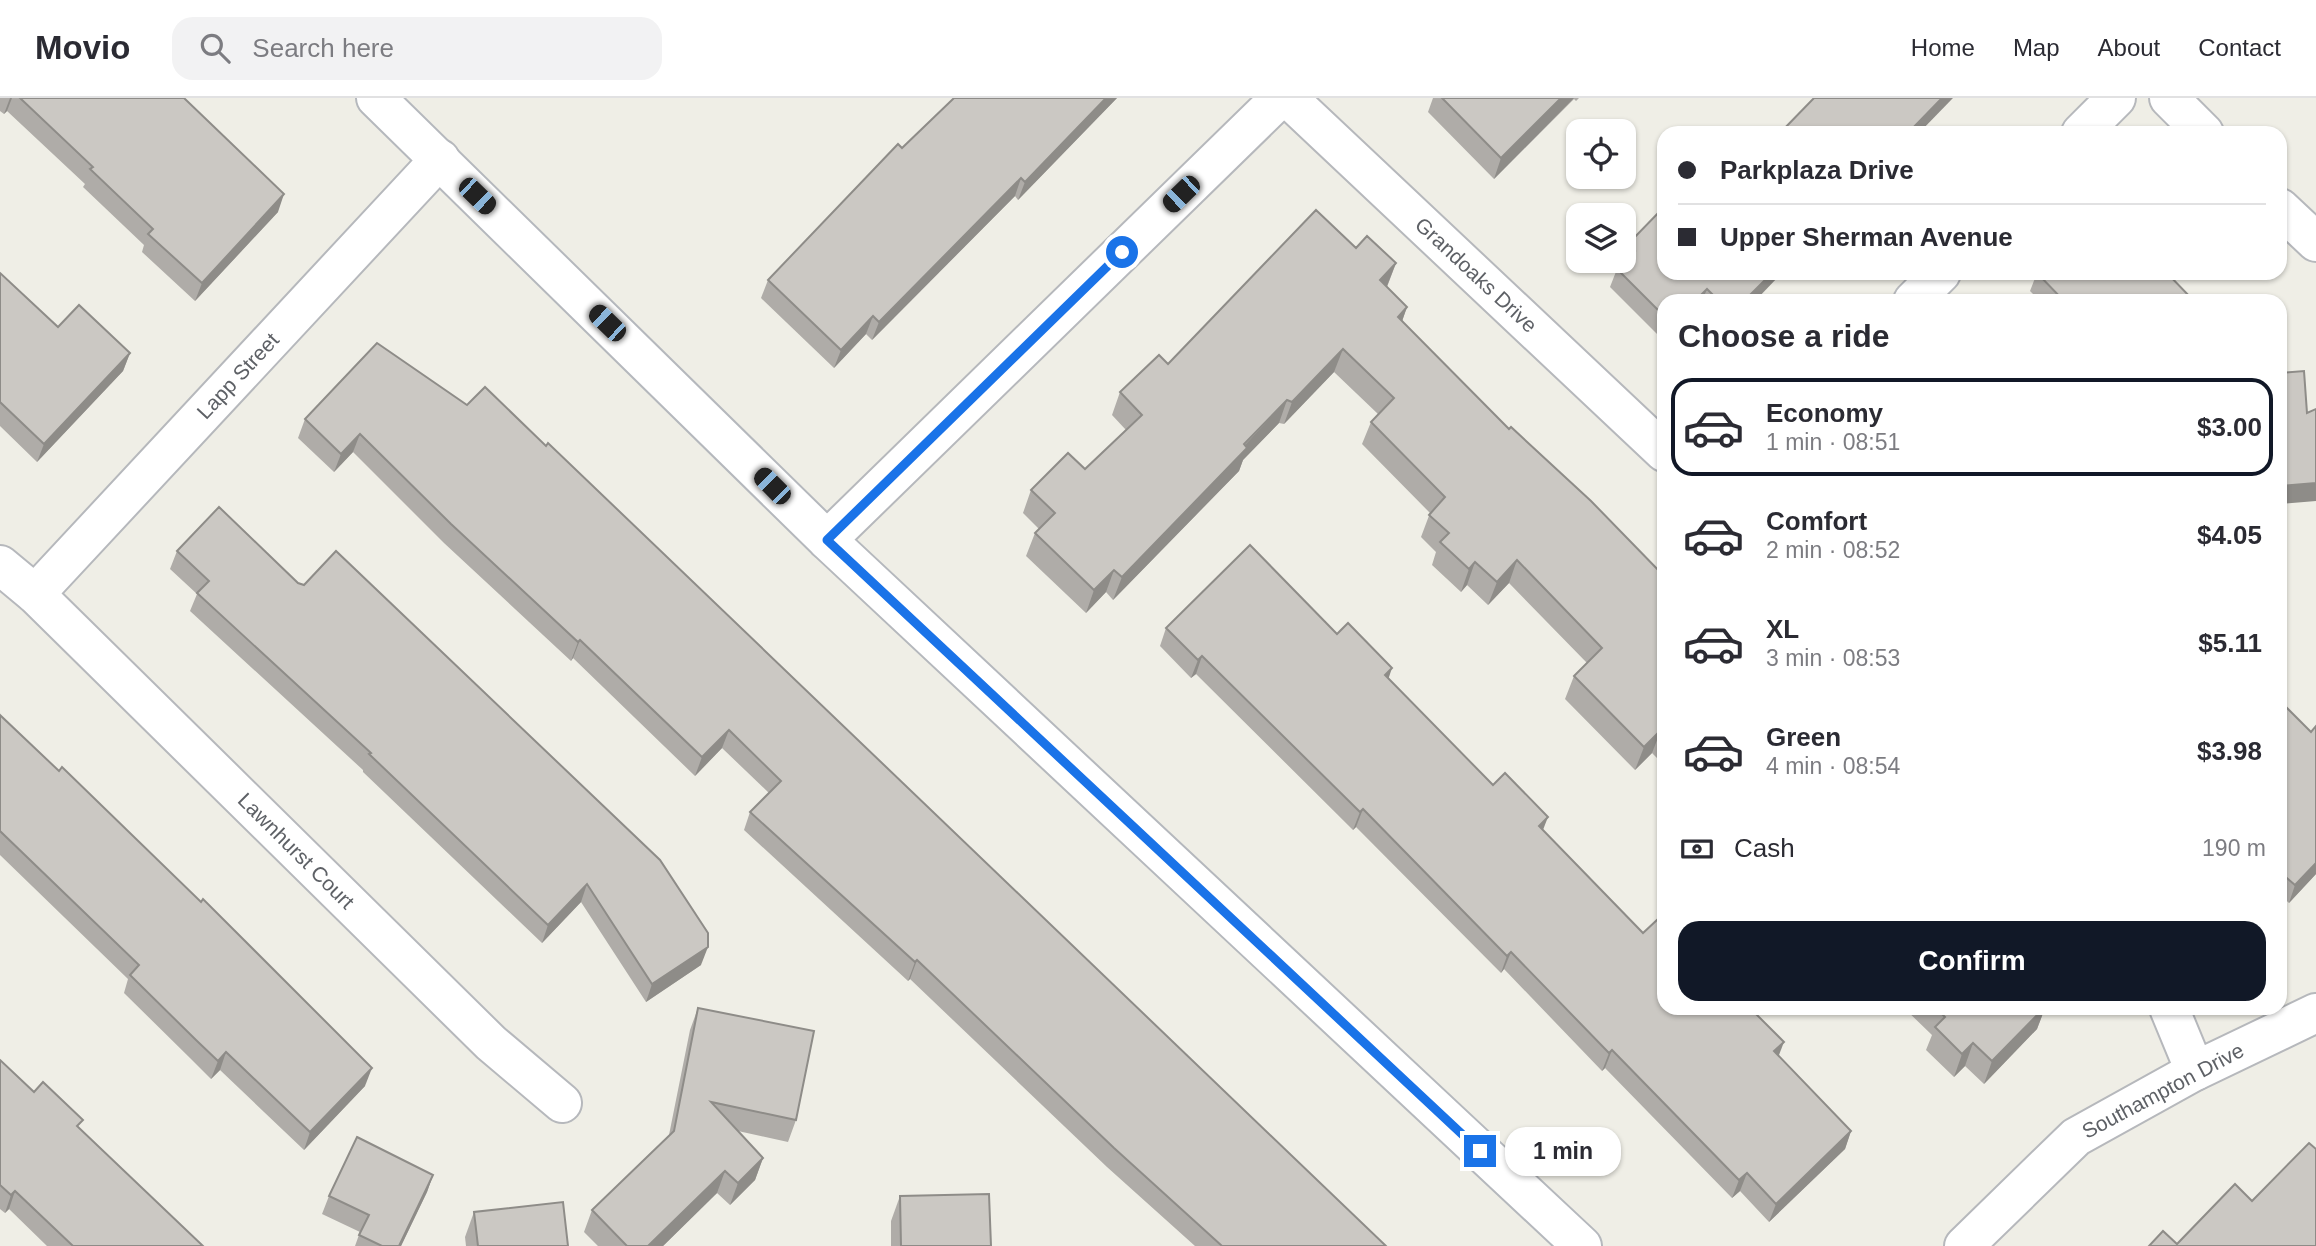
<!DOCTYPE html>
<html lang="en">
<head>
<meta charset="utf-8">
<style>
  :root { --surface:#fff; --page:#f2f2f3; --text:#2b2b33; --muted:#7c7c81; --line:#e1e1e2; --accent:#111827 }
  body { margin:0; font-family:Arial,sans-serif; background:var(--page); color:var(--text); height:100vh; display:flex; flex-direction:column; font-size:26px; white-space:nowrap }
  * { box-sizing:border-box; margin:0 }
  p { font-size:23px; color:var(--muted) }
  .icon { flex:none; width:38px; height:38px; fill:none; stroke:currentColor; stroke-width:2; stroke-linecap:round; stroke-linejoin:round }
  .map { position:relative; flex:1; overflow:hidden }
  .side { position:absolute; left:1657px; top:196px; width:630px; height:721px; display:flex; flex-direction:column; background:var(--surface); border-radius:21px; box-shadow:0 2px 5px #0004 }
  .side>* { flex:none }
  .guide { position:absolute; left:1657px; top:28px; width:630px; height:154px; border-radius:21px; box-shadow:0 2px 5px #0004; display:grid; align-content:center; height:154px; padding:0 21px; background:var(--surface) }
  .tools { position:absolute; left:1566px; top:21px; display:grid; gap:14px }
  .tools a { display:grid; place-items:center; width:70px; height:70px; border-radius:14px; background:var(--surface); box-shadow:0 2px 5px #0004; font-size:35px }
  .end { position:absolute; width:32px; height:32px; margin:-16px; border:9px solid #1a73e8; background:#fff; box-shadow:0 0 0 4px #fff }
  .from { border-radius:50% }
  .bubble { position:absolute; height:49px; border-radius:21px; background:var(--surface); box-shadow:0 2px 5px #0004; font-size:23px; font-weight:700; line-height:49px; text-align:center }
  .car { position:absolute; width:21px; height:42px; margin:-21px -10px; border-radius:9px; box-shadow:0 0 5px 2px #0007; background:linear-gradient(#222 24%,#8ab4d8 0 40%,#222 0 76%,#8ab4d8 0 86%,#222 0) }
  .guide b { display:flex; align-items:center; gap:24px; height:66px; font-size:26px }
  .guide b+b { border-top:2px solid var(--line) }
  .guide i { width:18px; height:18px; background:var(--text) }
  ul { padding:0; list-style:none }
  li { display:flex; align-items:center; gap:21px; height:98px; margin:0 14px 10px; padding:0 7px; border:4px solid transparent; border-radius:21px }
  li div { flex:1 }
  li b { display:block; font-size:26px }
  li em { font-style:normal; font-weight:700 }
  li.selected { border-color:var(--accent) }
  li>.icon { width:63px; height:63px; stroke-width:1.5 }
  h2 { padding:0 21px; font-size:32px; line-height:84px }
  .pay { display:flex; align-items:center; gap:18px; height:77px; padding:0 21px; font-size:26px }
  .pay p { margin-inline-start:auto }
  .primary-button { display:flex; gap:14px; margin-top:auto; padding:14px 21px }
  .primary-button a { flex:1; height:80px; border-radius:21px; background:var(--accent); color:#fff; font-size:28px; font-weight:700; line-height:80px; text-align:center }
  header { display:flex; align-items:center; gap:42px; box-sizing:border-box; height:98px; padding:0 35px; background:var(--surface); border-bottom:2px solid var(--line) }
  header strong { font-size:33px }
  nav { display:flex; gap:38px; margin-inline-start:auto; font-size:24px }
  .search { width:490px; height:63px; background:var(--page); display:flex; align-items:center; gap:18px; box-sizing:border-box; padding:0 24px; border-radius:21px; color:var(--muted); font-size:26px }
  .map>svg:first-child { display:block }
  .lines { fill:none; stroke-linecap:round; stroke-linejoin:round }
  .street-casing { stroke:#b6b8bc; stroke-width:42 }
  .secondary-casing { stroke:#b5b8bd; stroke-width:42 }
  .street { stroke:#fff; stroke-width:38 }
  .secondary { stroke:#fff; stroke-width:38 }
  .wall { fill:#afaca8 }
  .shaded-wall { fill:#8e8c88 }
  .building { fill:#cbc8c3; stroke:#8e8c88; stroke-width:2 }
  .route { stroke:#1a73e8; stroke-width:9 }
  .labels { text-anchor:middle; stroke-width:6; stroke-linejoin:round; paint-order:stroke }
  .street-label { font-size:21px; fill:#5e6166; stroke:#fff }
</style>
</head>
<body>
<header>
<strong>Movio</strong>
<div class="search"><svg class="icon" aria-label="search" viewBox="0 0 24 24"><circle cx="10" cy="10" r="6"/><path d="M15 15l6 6"/></svg>Search here</div>
<nav><a>Home</a><a>Map</a><a>About</a><a>Contact</a></nav>
</header>
<div class="map">
<svg width="2316" height="1148" viewBox="0 0 2316 1148">
  <rect width="100%" height="100%" fill="#efeee6"/>
  <g class="lines">
    <!-- street casing -->
    <g class="street-casing">
      <g id="street">
        <polyline points="1288,0 1664,354"/>
        <polyline points="2169,0 2204,35"/>
        <polyline points="2081,35 2116,0"/>
        <polyline points="2280,110 2316,144"/>
        <polyline points="1913,203 1941,175"/>
        <polyline points="827,442 1280,0"/>
        <polyline points="0,467 35,496 491,945 562,1005"/>
        <polyline points="35,496 440,61"/>
        <polyline points="2169,910 2195,973"/>
        <polyline points="1964,1148 2076,1039 2195,973 2316,915"/>
      </g>
    </g>
    <!-- secondary casing -->
    <g class="secondary-casing">
      <polyline id="secondary" points="376,0 827,442 1582,1148"/>
    </g>
    <!-- street -->
    <use href="#street" class="street"/>
    <!-- secondary -->
    <use href="#secondary" class="secondary"/>
  </g>
  <!-- wall -->
  <g class="wall">
    <polygon points="0,0 184,0 278,114 195,203 142,154 144,147 83,89 85,86 7,13 4,16 0,13"/>
    <polygon points="954,0 1117,0 1018,102 1015,98 872,242 866,236 834,270 761,200 768,182"/>
    <polygon points="1433,0 1579,0 1576,3 1574,1 1494,81 1428,14"/>
    <polygon points="1628,146 1755,203 1664,203 1664,243 1610,189 1617,171 1623,165 1622,164 1624,163 1624,158"/>
    <polygon points="1356,150 1396,165 1387,189 1407,209 1402,223 1509,331 1664,478 1664,667 1652,655 1635,672 1565,601 1574,578 1587,565 1509,485 1488,507 1467,487 1461,494 1432,467 1436,454 1421,439 1430,415 1362,346 1371,324 1378,316 1334,274 1284,326 1279,325 1243,362 1239,373 1113,502 1106,494 1086,515 1026,458 1035,435 1039,431 1023,415 1031,392 1085,371 1126,332 1112,317 1120,294 1168,266"/>
    <polygon points="0,175 58,229 130,255 123,273 37,364 0,328"/>
    <polygon points="2037,175 2175,179 2172,181 2194,203 2040,203 2030,193"/>
    <polygon points="467,307 546,348 1386,1148 1195,1148 1107,1069 910,881 908,883 744,732 750,714 769,695 722,650 695,678 573,560 571,563 444,445 353,354 334,374 298,340 305,321"/>
    <polygon points="177,453 701,867 646,904 581,804 542,845 363,674 363,672 190,513 197,496 170,471"/>
    <polygon points="1166,530 1337,536 1388,580 1493,687 1543,732 1643,835 1779,958 1851,1033 1845,1051 1769,1124 1740,1093 1732,1100 1605,970 1602,973 1504,871 1501,875 1356,729 1353,732 1196,576 1191,580 1160,548"/>
    <polygon points="2280,603 2311,634 2316,628 2316,776 2289,805 2280,797"/>
    <polygon points="0,617 365,988 304,1052 220,972 211,981 190,960 124,895 128,881 0,757"/>
    <polygon points="698,910 796,1022 788,1044 738,1033 763,1060 755,1082 730,1107 717,1095 663,1148 598,1148 584,1134 592,1112 669,1037 690,932"/>
    <polygon points="1904,910 2045,910 2037,931 1984,986 1965,968 1954,979 1926,952 1932,937"/>
    <polygon points="0,962 34,994 79,1031 203,1148 47,1148 9,1111 5,1115 0,1111"/>
    <polygon points="433,1077 427,1094 401,1148 355,1148 360,1134 322,1116 329,1098"/>
    <polygon points="900,1098 991,1148 891,1148 891,1123"/>
    <polygon points="474,1114 568,1148 466,1148 465,1139"/>
  </g>
  <!-- shaded-wall -->
  <g class="shaded-wall">
    <polygon points="10,0 12,0 7,13 4,16"/>
    <polygon points="1106,0 1117,0 1018,102 1025,84"/>
    <polygon points="1561,0 1574,0 1494,81 1501,60"/>
    <polygon points="1942,0 1953,0 1919,35 1908,35"/>
    <polygon points="1021,80 1015,98 872,242 879,224"/>
    <polygon points="284,96 278,114 195,203 202,185"/>
    <polygon points="1396,165 1387,188 1371,205 1380,182"/>
    <polygon points="1772,175 1782,175 1755,203 1744,203"/>
    <polygon points="2167,175 2176,175 2175,179 2159,193"/>
    <polygon points="1707,191 1702,203 1695,203"/>
    <polygon points="1407,209 1399,232 1398,219"/>
    <polygon points="873,218 866,236 834,270 841,252"/>
    <polygon points="1343,251 1334,274 1284,326 1292,304"/>
    <polygon points="130,255 123,273 37,364 44,346"/>
    <polygon points="1287,302 1279,325 1243,362 1239,373 1113,502 1122,479"/>
    <polygon points="360,336 353,354 334,374 341,356"/>
    <polygon points="2316,385 2316,403 2280,406 2280,388"/>
    <polygon points="1517,462 1509,485 1488,507 1497,484"/>
    <polygon points="1475,464 1467,487 1461,494 1469,471"/>
    <polygon points="1114,472 1106,494 1086,515 1094,492"/>
    <polygon points="580,542 573,560 571,563 578,544"/>
    <polygon points="1202,558 1196,576 1191,580 1198,562"/>
    <polygon points="1392,570 1386,588 1385,577"/>
    <polygon points="729,632 722,650 695,678 702,659"/>
    <polygon points="1661,632 1652,655 1635,672 1644,649"/>
    <polygon points="1363,711 1356,729 1353,732 1360,714"/>
    <polygon points="1548,719 1541,737 1539,728"/>
    <polygon points="2316,765 2316,776 2289,805 2295,787"/>
    <polygon points="587,786 581,804 542,845 548,827"/>
    <polygon points="708,849 701,867 646,904 652,886"/>
    <polygon points="1511,854 1504,871 1501,875 1507,858"/>
    <polygon points="917,862 910,881 908,883 915,864"/>
    <polygon points="2044,910 2045,910 2037,931 1984,986 1992,963"/>
    <polygon points="1784,944 1777,962 1774,953"/>
    <polygon points="1973,945 1965,968 1954,979 1962,956"/>
    <polygon points="1612,952 1605,970 1602,973 1609,955"/>
    <polygon points="226,954 220,972 211,981 218,963"/>
    <polygon points="372,970 365,988 304,1052 310,1034"/>
    <polygon points="1851,1033 1845,1051 1769,1124 1776,1106"/>
    <polygon points="763,1060 755,1082 730,1107 738,1085"/>
    <polygon points="725,1073 717,1095 663,1148 648,1148"/>
    <polygon points="1747,1075 1740,1093 1732,1100 1739,1082"/>
    <polygon points="433,1077 427,1094 401,1148 399,1148"/>
    <polygon points="15,1093 9,1111 5,1115 11,1097"/>
  </g>
  <!-- building -->
  <g class="building">
    <polygon points="20,0 184,0 284,96 202,185 148,136 153,131 90,71 93,69"/>
    <polygon points="954,0 1106,0 1025,84 1021,80 879,224 873,218 841,252 768,182 898,46 902,50"/>
    <polygon points="1442,0 1561,0 1501,60"/>
    <polygon points="1814,0 1942,0 1908,35 1780,35"/>
    <polygon points="1752,31 1756,35 1748,35"/>
    <polygon points="1664,109 1664,175 1772,175 1744,203 1719,203 1707,191 1695,203 1664,203 1664,218 1617,171 1635,153 1628,146"/>
    <polygon points="1316,112 1356,150 1367,138 1396,165 1380,182 1407,209 1398,219 1509,331 1511,329 1591,403 1664,478 1664,635 1661,632 1644,649 1574,578 1602,550 1517,462 1497,484 1475,464 1469,471 1440,444 1449,435 1429,417 1445,399 1371,324 1394,300 1343,251 1292,304 1287,302 1244,346 1247,350 1122,479 1114,472 1094,492 1035,435 1055,415 1031,392 1068,355 1085,371 1142,317 1120,294 1159,257 1168,266"/>
    <polygon points="0,175 58,229 79,207 130,255 44,346 0,304"/>
    <polygon points="2037,175 2167,175 2194,203 2064,203"/>
    <polygon points="377,245 467,307 485,289 546,348 548,345 1386,1148 1222,1148 1114,1050 917,862 915,864 750,714 781,683 729,632 702,659 580,542 578,544 451,426 360,336 341,356 305,321"/>
    <polygon points="2304,273 2307,315 2316,311 2316,385 2280,388 2280,275"/>
    <polygon points="219,409 298,485 304,487 336,453 660,762 708,835 708,849 652,886 587,786 548,827 369,656 371,655 197,495 209,483 177,453"/>
    <polygon points="1250,447 1337,536 1348,525 1392,570 1385,577 1493,687 1505,675 1548,719 1539,728 1643,835 1658,821 1664,828 1664,910 1750,910 1784,944 1774,953 1851,1033 1776,1106 1747,1075 1739,1082 1612,952 1609,955 1511,854 1507,858 1363,711 1360,714 1202,558 1198,562 1166,530"/>
    <polygon points="2280,603 2311,634 2316,628 2316,765 2295,787 2280,774"/>
    <polygon points="0,617 59,673 62,669 201,804 203,801 372,970 310,1034 226,954 218,963 196,942 130,877 139,867 0,733"/>
    <polygon points="698,910 814,933 796,1022 711,1004 763,1060 738,1085 725,1073 648,1148 627,1148 592,1112 674,1033"/>
    <polygon points="1936,910 2044,910 1992,963 1973,945 1962,956 1935,929 1945,919"/>
    <polygon points="0,962 34,994 43,984 83,1022 77,1028 203,1148 73,1148 15,1093 11,1097 0,1087"/>
    <polygon points="357,1039 433,1077 399,1148 382,1148 359,1137 369,1117 329,1098"/>
    <polygon points="2309,1045 2316,1051 2316,1148 2149,1148 2163,1133 2177,1146 2235,1086 2252,1103"/>
    <polygon points="989,1096 991,1148 901,1148 900,1098"/>
    <polygon points="563,1104 568,1148 478,1148 474,1114"/>
  </g>
  <g class="lines">
    <!-- route -->
    <polyline class="route" points="1122,154 827,442 1480,1053"/>
  </g>
  <g class="labels">
    <!-- street labels -->
    <g class="street-label">
      <text transform="translate(1476 177) rotate(43)" y="7">Grandoaks Drive</text>
      <text transform="translate(238 278) rotate(-47)" y="7">Lapp Street</text>
      <text transform="translate(296 753) rotate(45)" y="7">Lawnhurst Court</text>
      <text transform="translate(2163 993) rotate(-28)" y="7">Southampton Drive</text>
    </g>
  </g>
</svg>
<div class="tools">
<a><svg class="icon" aria-label="locate" viewBox="0 0 24 24"><circle cx="12" cy="12" r="6"/><path d="M12 2v4M12 18v4M2 12h4M18 12h4"/></svg></a>
<a><svg class="icon" aria-label="layers" viewBox="0 0 24 24"><path d="M12 4l9 5-9 5-9-5zM3 14l9 5 9-5"/></svg></a>
</div>
<i class="end from" style="left:1122px;top:154px"></i>
<i class="end" style="left:1480px;top:1053px"></i>
<div class="bubble" style="left:1505px;top:1029px;width:116px">1 min</div>
<i class="car" style="left:1181px;top:96px;rotate:226deg"></i>
<i class="car" style="left:477px;top:98px;rotate:134deg"></i>
<i class="car" style="left:607px;top:225px;rotate:314deg"></i>
<i class="car" style="left:772px;top:388px;rotate:315deg"></i>
<div class="guide">
<b><i class="from"></i>Parkplaza Drive</b>
<b><i></i>Upper Sherman Avenue</b>
</div>
<section class="side">
<h2>Choose a ride</h2>
<ul>
<li class="selected"><svg class="icon" aria-label="car" viewBox="0 0 24 24"><path d="M5 17H2v-5l4-1 3-4h7l3 4 3 1v5h-3M9 17h6M6 11h13"/><circle cx="7" cy="17" r="2"/><circle cx="17" cy="17" r="2"/></svg><div><b>Economy</b><p>1 min · 08:51</p></div><em>$3.00</em></li>
<li><svg class="icon" aria-label="car" viewBox="0 0 24 24"><path d="M5 17H2v-5l4-1 3-4h7l3 4 3 1v5h-3M9 17h6M6 11h13"/><circle cx="7" cy="17" r="2"/><circle cx="17" cy="17" r="2"/></svg><div><b>Comfort</b><p>2 min · 08:52</p></div><em>$4.05</em></li>
<li><svg class="icon" aria-label="car" viewBox="0 0 24 24"><path d="M5 17H2v-5l4-1 3-4h7l3 4 3 1v5h-3M9 17h6M6 11h13"/><circle cx="7" cy="17" r="2"/><circle cx="17" cy="17" r="2"/></svg><div><b>XL</b><p>3 min · 08:53</p></div><em>$5.11</em></li>
<li><svg class="icon" aria-label="car" viewBox="0 0 24 24"><path d="M5 17H2v-5l4-1 3-4h7l3 4 3 1v5h-3M9 17h6M6 11h13"/><circle cx="7" cy="17" r="2"/><circle cx="17" cy="17" r="2"/></svg><div><b>Green</b><p>4 min · 08:54</p></div><em>$3.98</em></li>
</ul>
<div class="pay"><svg class="icon" aria-label="cash" viewBox="0 0 24 24"><path d="M3 7h18v10H3z"/><circle cx="12" cy="12" r="2"/></svg>Cash<p>190 m</p></div>
<div class="primary-button"><a>Confirm</a></div>
</section>
</div>
</body>
</html>
